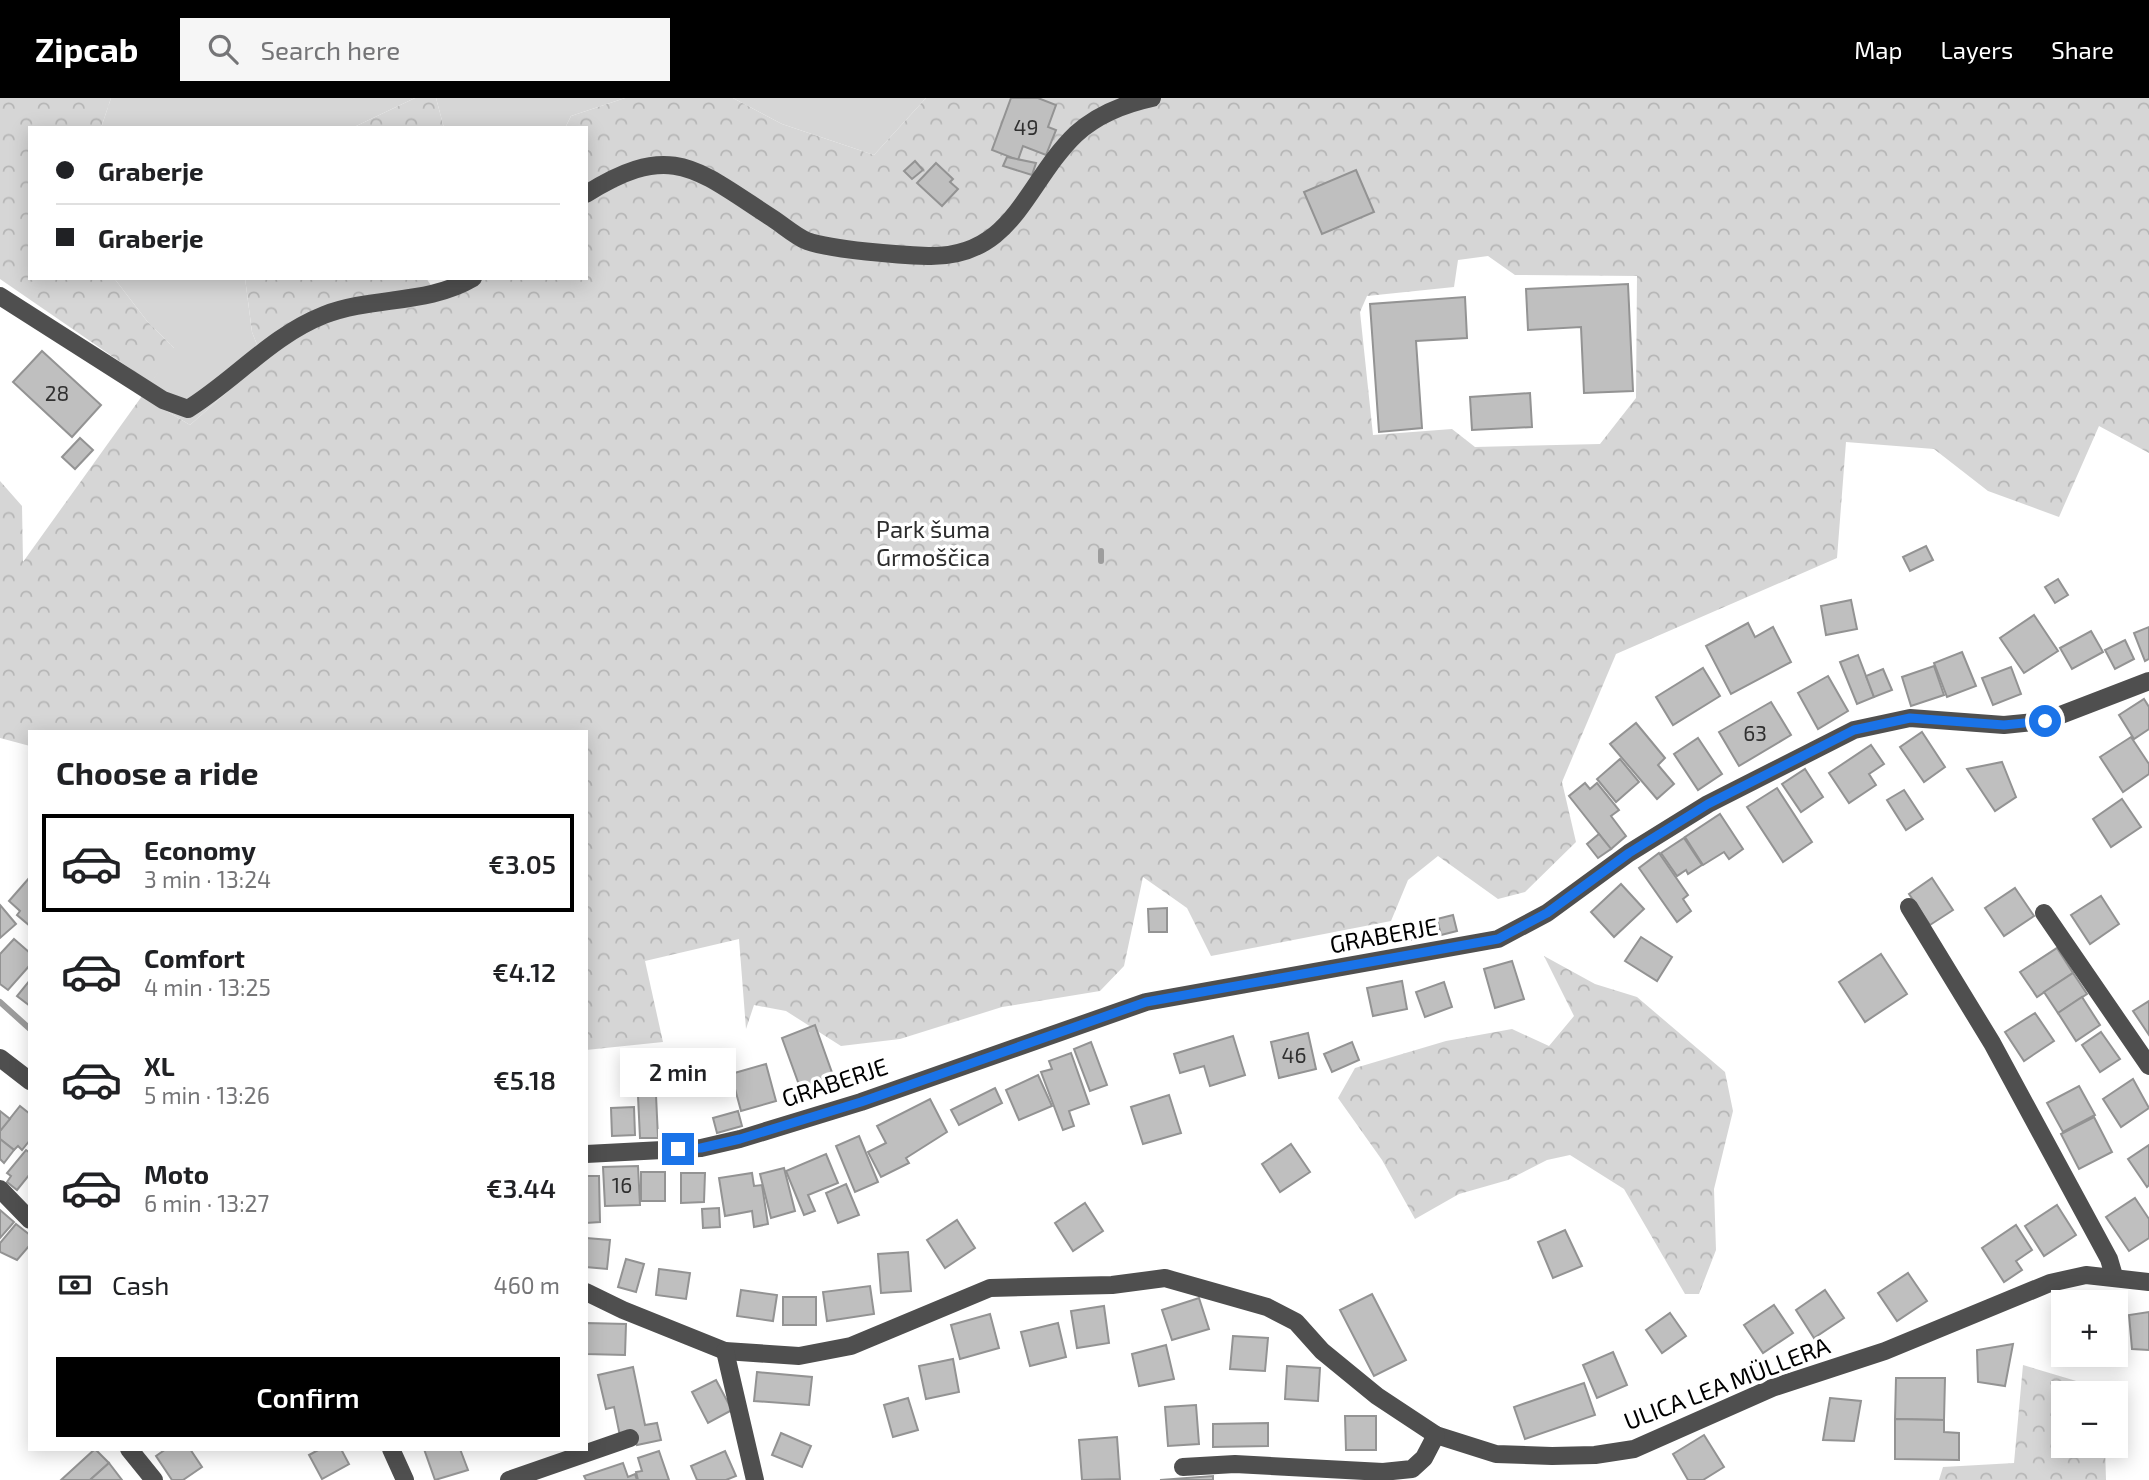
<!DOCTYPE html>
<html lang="en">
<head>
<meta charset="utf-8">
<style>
  :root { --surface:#fff; --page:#f6f6f6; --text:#202124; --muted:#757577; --line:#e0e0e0; --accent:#000 }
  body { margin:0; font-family:"Exo 2",sans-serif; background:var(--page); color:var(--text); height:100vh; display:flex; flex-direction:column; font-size:26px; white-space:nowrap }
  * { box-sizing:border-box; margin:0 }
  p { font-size:23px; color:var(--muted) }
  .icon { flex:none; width:38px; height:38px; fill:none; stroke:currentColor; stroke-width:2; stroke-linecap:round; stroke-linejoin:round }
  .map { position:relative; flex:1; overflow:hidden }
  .details { position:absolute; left:28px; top:632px; width:560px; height:721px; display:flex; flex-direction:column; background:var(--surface); border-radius:0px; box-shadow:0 4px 18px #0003 }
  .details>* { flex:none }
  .guide { position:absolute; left:28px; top:28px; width:560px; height:154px; border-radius:0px; box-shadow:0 4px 18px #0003; display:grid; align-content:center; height:154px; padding:0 28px; background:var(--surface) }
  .controls { position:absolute; left:2051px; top:1192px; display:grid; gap:14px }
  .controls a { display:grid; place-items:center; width:77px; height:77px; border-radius:0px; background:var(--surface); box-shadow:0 4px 18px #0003; font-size:35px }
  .end { position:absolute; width:32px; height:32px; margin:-16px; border:9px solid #1a73e8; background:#fff; box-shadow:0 0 0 4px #fff }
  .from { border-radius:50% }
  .bubble { position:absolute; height:49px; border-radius:0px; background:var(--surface); box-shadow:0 4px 18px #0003; font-size:23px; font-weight:600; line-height:49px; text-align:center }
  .guide b { display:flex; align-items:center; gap:24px; height:66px; font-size:26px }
  .guide b+b { border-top:2px solid var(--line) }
  .guide i { width:18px; height:18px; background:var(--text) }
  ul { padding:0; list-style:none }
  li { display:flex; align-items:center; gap:21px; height:98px; margin:0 14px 10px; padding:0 14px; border:4px solid transparent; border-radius:0px }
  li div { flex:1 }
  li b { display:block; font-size:26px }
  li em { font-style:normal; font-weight:600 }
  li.on { border-color:var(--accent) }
  li>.icon { width:63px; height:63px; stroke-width:1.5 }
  h2 { padding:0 28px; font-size:32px; line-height:84px }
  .pay { display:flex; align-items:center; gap:18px; height:77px; padding:0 28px; font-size:26px }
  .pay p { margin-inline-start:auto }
  .action { display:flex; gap:14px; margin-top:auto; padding:14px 28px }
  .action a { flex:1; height:80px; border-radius:0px; background:var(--accent); color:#fff; font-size:28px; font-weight:600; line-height:80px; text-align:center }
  header { display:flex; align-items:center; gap:42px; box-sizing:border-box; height:98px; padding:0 35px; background:var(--accent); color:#fff }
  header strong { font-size:33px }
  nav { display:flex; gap:38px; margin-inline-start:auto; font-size:24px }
  .search { width:490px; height:63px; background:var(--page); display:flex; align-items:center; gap:18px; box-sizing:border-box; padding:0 24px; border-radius:0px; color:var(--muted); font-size:26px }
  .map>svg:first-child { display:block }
  .grass { fill:#d6d6d6 }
  .forest { fill:url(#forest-crowns); fill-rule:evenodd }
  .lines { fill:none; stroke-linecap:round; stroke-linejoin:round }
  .stream { stroke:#9d9d9d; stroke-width:6 }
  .building { fill:#bfbfbf; stroke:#939393; stroke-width:2 }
  .minor { stroke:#4f4f4f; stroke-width:18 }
  .route { stroke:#1a73e8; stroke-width:9 }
  .labels { text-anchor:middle; stroke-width:7; stroke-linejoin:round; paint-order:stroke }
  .number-label { font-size:21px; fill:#303030 }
  .park-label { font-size:24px; fill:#2d2d2d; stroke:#fff }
  .street-label { font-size:24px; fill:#000; stroke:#fff }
</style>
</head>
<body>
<header>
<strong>Zipcab</strong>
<div class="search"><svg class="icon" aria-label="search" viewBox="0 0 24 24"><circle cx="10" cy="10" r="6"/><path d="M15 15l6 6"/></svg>Search here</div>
<nav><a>Map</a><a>Layers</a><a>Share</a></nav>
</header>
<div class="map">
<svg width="2149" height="1382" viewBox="0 0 2149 1382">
  <defs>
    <pattern id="forest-crowns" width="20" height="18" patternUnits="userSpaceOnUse" patternTransform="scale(1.75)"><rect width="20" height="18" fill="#d6d6d6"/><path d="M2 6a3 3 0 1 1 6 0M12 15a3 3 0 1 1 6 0" fill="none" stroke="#b6b6b6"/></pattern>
  </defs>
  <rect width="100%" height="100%" fill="#fff"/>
  <!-- grass -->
  <g class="grass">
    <polygon points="111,0 415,0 352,30 101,30"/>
    <polygon points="436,0 625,0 571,18 565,30 444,30"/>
    <polygon points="733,0 926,0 874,57 782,26"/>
    <polygon points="114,180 245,180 252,234 263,262 190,327 142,298 174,250 147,223"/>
  </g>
  <!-- forest -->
  <g class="forest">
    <polygon points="0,0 111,0 101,30 30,30 30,180 114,180 147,223 175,251 151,285 0,181"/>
    <polygon points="415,0 436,0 444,30 352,30"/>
    <path d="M625 0H733L782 26 874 57 926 0H2149V355L2099 328 2059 419 1988 393 1934 351 1846 344 1837 460 1616 556 1562 684 1576 744 1525 794 1498 801 1438 758 1408 782 1391 823 1211 858 1187 810 1143 779 1124 868 1100 893 1002 909 900 941 841 948 786 913 754 907 746 931 739 841 645 863 663 944 586 952V634H30V648L0 640V383L22 408 23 464 142 298 190 327 263 262 252 234 245 180H426L441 202 485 180H586V30H565L571 18ZM1488 158 1515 177 1637 178 1636 300 1600 346 1475 349 1452 331 1373 337 1360 214 1367 198 1454 189 1458 162Z"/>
    <polygon points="1544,858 1595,886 1637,899 1725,974 1733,1013 1714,1091 1716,1152 1699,1196 1685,1196 1624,1091 1570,1057 1547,1062 1508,1082 1459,1096 1415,1121 1382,1062 1338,1000 1355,970 1446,943 1512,931 1549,948 1574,918"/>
    <polygon points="2023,1267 2103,1291 2103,1295 2063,1295 2063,1348 2105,1348 2106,1382 1939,1382 1943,1369 2014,1365"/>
  </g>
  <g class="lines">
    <!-- stream -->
    <g class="stream">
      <polyline points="1101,463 1101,453"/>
      <polyline points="0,904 30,931"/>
    </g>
  </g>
  <!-- building -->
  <g class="building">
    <polygon points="1011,0 1038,0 1056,7 1048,29 1056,32 1046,57 1023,48 1018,62 992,52"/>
    <polygon points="1007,59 1036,65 1032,77 1003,68"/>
    <polygon points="915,63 923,72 912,81 904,73"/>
    <polygon points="936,65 953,81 950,84 958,91 942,108 917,85"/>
    <polygon points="1356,72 1374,114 1322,136 1304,94"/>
    <polygon points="1628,186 1633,293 1584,295 1581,229 1528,232 1526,191"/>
    <polygon points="1465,199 1467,240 1416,243 1422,330 1379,334 1370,206"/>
    <polygon points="42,253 101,307 72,339 13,284"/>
    <polygon points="1530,295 1532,329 1472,332 1470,299"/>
    <polygon points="80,340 93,352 75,371 62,359"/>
    <polygon points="1926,448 1933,462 1910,473 1903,459"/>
    <polygon points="2058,481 2068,497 2055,505 2045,489"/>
    <polygon points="1851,502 1857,531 1826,537 1821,508"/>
    <polygon points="2034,517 2058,553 2024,575 2000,540"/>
    <polygon points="1748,525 1755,539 1773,529 1791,564 1731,596 1706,548"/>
    <polygon points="2149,529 2149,561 2145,563 2134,535"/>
    <polygon points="2091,533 2103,554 2072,571 2060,550"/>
    <polygon points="2125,542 2134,561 2115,571 2105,552"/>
    <polygon points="1962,554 1976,588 1947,599 1934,565"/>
    <polygon points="1858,557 1874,599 1857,606 1840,564"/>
    <polygon points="1934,568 1944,597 1911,608 1902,579"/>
    <polygon points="2011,569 2021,596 1993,607 1982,580"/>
    <polygon points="1703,570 1720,598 1673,627 1656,599"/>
    <polygon points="1883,571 1892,592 1874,599 1866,578"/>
    <polygon points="1828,578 1848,613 1818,631 1798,595"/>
    <polygon points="2144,601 2149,609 2149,631 2134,641 2119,617"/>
    <polygon points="1771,604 1791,637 1739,668 1719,634"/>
    <polygon points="1636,625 1665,660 1658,667 1674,686 1657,701 1610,646"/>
    <polygon points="1922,634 1945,669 1924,684 1900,649"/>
    <polygon points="2131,639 2149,666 2149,676 2123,694 2100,659"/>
    <polygon points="1698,640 1722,676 1698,692 1674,656"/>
    <polygon points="1871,647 1884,666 1869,676 1876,687 1849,705 1829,675"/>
    <polygon points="1620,661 1639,684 1616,704 1597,681"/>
    <polygon points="2002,664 2016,699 1995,713 1967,671"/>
    <polygon points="1805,671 1823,699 1801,714 1782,686"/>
    <polygon points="1585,685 1590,691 1597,685 1619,712 1611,718 1626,738 1611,751 1569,698"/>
    <polygon points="1777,690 1812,744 1783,764 1747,709"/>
    <polygon points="1904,692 1923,721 1906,732 1887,702"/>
    <polygon points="2122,701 2141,729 2111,749 2093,721"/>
    <polygon points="1720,716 1743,751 1729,761 1724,754 1703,767 1685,739"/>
    <polygon points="1599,736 1611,751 1598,760 1587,746"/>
    <polygon points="1684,740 1702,767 1688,776 1686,772 1677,778 1661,755"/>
    <polygon points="1659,755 1688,797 1683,801 1691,813 1677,824 1639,770"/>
    <polygon points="30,779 30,828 17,817 20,813 9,803"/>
    <polygon points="1932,780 1953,812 1930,827 1909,796"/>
    <polygon points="1621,786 1644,811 1614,839 1591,814"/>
    <polygon points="2015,790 2034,818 2004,838 1985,810"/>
    <polygon points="2101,798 2119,826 2090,846 2071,817"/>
    <polygon points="0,807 16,826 0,840"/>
    <polygon points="1167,810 1167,834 1149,834 1148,811"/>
    <polygon points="1453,817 1457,833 1441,837 1437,821"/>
    <polygon points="1413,825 1417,840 1399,845 1395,829"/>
    <polygon points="1641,839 1672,859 1657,883 1625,863"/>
    <polygon points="14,841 30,855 30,867 8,892 0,886 0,856"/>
    <polygon points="2057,850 2073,875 2037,899 2020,874"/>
    <polygon points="1881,856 1907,896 1865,924 1839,884"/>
    <polygon points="1512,863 1524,901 1495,910 1484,871"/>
    <polygon points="2073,875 2087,896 2058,915 2044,894"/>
    <polygon points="30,882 30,908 17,898"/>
    <polygon points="1402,883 1407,911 1373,918 1367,890"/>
    <polygon points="1444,884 1452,909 1425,919 1416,894"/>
    <polygon points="2082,899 2100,927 2076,943 2058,915"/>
    <polygon points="2149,903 2149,937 2133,913"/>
    <polygon points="2035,915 2054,943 2024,963 2005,934"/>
    <polygon points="815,927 835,983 802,995 782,940"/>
    <polygon points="2101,934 2120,961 2100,974 2082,947"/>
    <polygon points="1308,935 1316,971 1279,980 1271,944"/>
    <polygon points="1233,938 1245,977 1210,988 1204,968 1180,975 1174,956"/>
    <polygon points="1091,944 1107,987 1090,993 1074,951"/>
    <polygon points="1352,944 1359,962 1332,974 1324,956"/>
    <polygon points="1071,955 1089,1006 1069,1013 1074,1028 1063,1032 1041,974 1052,971 1049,963"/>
    <polygon points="766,966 776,1003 741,1013 731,976"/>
    <polygon points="1038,977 1052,1008 1019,1022 1006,992"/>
    <polygon points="2133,981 2149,1010 2121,1029 2103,1001"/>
    <polygon points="2079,988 2095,1017 2063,1034 2047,1005"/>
    <polygon points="995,990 1002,1005 959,1027 951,1012"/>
    <polygon points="656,997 658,1040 640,1040 638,998"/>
    <polygon points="1169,997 1181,1035 1143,1046 1131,1009"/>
    <polygon points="930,1001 947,1034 906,1060 909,1065 881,1079 868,1054 886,1045 877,1028"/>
    <polygon points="20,1008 30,1016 30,1042 22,1052 18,1048 14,1052 0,1041 0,1033"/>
    <polygon points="634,1009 635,1037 612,1038 611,1010"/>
    <polygon points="0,1013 10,1021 0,1033"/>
    <polygon points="738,1013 742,1028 717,1035 713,1020"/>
    <polygon points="2094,1019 2112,1054 2079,1071 2061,1036"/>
    <polygon points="859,1038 878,1084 855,1094 836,1048"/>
    <polygon points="0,1041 14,1052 4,1065 0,1061"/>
    <polygon points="1291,1046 1310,1074 1280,1094 1262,1066"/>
    <polygon points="2149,1047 2149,1087 2147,1089 2128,1061"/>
    <polygon points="26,1052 30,1055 30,1076 17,1092 7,1084 11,1078 7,1075"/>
    <polygon points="826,1056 838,1085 808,1097 815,1113 804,1117 786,1073"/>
    <polygon points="638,1068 640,1107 605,1108 603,1069"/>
    <polygon points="784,1070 795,1113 771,1120 760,1076"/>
    <rect x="641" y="1074" width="24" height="29"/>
    <polygon points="681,1075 705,1075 704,1104 681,1105"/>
    <polygon points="752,1075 754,1088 762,1087 768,1126 754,1129 752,1113 725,1118 719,1080"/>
    <polygon points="586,1078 599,1078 600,1124 586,1125"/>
    <polygon points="846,1086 859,1117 838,1125 826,1095"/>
    <polygon points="2135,1100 2149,1121 2149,1140 2129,1153 2106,1119"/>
    <polygon points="1085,1105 1103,1133 1073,1153 1055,1125"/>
    <polygon points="2057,1107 2076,1137 2044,1158 2025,1128"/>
    <polygon points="719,1110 720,1129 703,1130 702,1111"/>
    <polygon points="0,1112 14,1124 0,1140"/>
    <polygon points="957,1122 975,1150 945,1170 927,1142"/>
    <polygon points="16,1126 30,1137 30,1147 17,1162 0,1154 0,1145"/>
    <polygon points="2016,1127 2032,1152 2016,1163 2022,1172 2004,1184 1982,1150"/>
    <polygon points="1565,1132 1582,1168 1553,1180 1538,1144"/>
    <polygon points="586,1140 610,1142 607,1171 586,1169"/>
    <polygon points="908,1154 911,1193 881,1195 878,1156"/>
    <polygon points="626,1161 644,1166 636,1194 618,1189"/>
    <polygon points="659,1171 690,1175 686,1201 656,1197"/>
    <polygon points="1908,1175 1927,1203 1897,1223 1878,1195"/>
    <polygon points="870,1188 874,1216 827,1223 823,1194"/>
    <polygon points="741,1192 777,1197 773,1223 737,1218"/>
    <polygon points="1825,1192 1844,1220 1814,1240 1796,1212"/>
    <polygon points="1372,1196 1406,1262 1374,1278 1340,1212"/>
    <rect x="783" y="1199" width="33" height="28"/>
    <polygon points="1199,1200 1209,1231 1172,1242 1162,1212"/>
    <polygon points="1774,1207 1793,1235 1763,1255 1744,1227"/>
    <polygon points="1104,1208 1109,1245 1077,1250 1071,1213"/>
    <polygon points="2149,1214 2149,1252 2132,1251 2129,1217"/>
    <polygon points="1670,1215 1686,1238 1662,1255 1646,1232"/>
    <polygon points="990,1216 999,1250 960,1261 951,1227"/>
    <polygon points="586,1225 626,1226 625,1257 586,1256"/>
    <polygon points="1058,1225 1066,1259 1030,1268 1021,1234"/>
    <polygon points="1233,1238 1268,1240 1265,1273 1230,1271"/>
    <polygon points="2013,1246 2005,1288 1978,1284 1977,1252"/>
    <polygon points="1166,1247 1174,1281 1139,1288 1132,1256"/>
    <polygon points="1613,1254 1627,1287 1597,1300 1583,1267"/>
    <polygon points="953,1261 959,1294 926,1301 919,1268"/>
    <polygon points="1287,1268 1320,1270 1318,1303 1285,1301"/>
    <polygon points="633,1269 645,1327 657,1325 661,1342 637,1347 634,1334 620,1338 614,1309 606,1311 598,1277"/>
    <polygon points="757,1274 812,1279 809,1307 754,1303"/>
    <polygon points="1896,1280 1945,1280 1944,1322 1895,1321"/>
    <polygon points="716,1282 732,1312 708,1325 692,1294"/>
    <polygon points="1584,1285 1595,1317 1525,1341 1514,1309"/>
    <polygon points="908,1300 918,1332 893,1339 884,1307"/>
    <polygon points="1830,1300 1861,1303 1854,1343 1823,1342"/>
    <polygon points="1196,1307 1199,1346 1168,1348 1165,1309"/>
    <polygon points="1345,1318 1376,1318 1376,1352 1346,1352"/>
    <polygon points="1895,1321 1944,1322 1944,1334 1959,1335 1959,1362 1895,1361"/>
    <polygon points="1268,1325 1268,1348 1213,1349 1213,1326"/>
    <polygon points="781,1335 811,1348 802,1369 772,1357"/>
    <polygon points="1704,1337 1724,1369 1703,1382 1688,1382 1673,1356"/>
    <polygon points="1117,1339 1120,1381 1082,1382 1079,1342"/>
    <polygon points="95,1351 109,1365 90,1382 61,1382"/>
    <polygon points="166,1351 190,1351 202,1369 183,1382 172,1382 156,1358"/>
    <polygon points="320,1351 341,1351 349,1366 322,1381 309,1357"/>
    <polygon points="424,1351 460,1351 468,1372 435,1382"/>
    <polygon points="659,1353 669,1382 638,1382 636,1374 642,1373 638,1360"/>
    <polygon points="725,1353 736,1378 726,1382 697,1382 691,1368"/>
    <polygon points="109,1365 122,1382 90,1382"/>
    <polygon points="623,1365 628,1379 635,1376 637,1382 586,1382 584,1378"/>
    <polygon points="1213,1378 1213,1382 1160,1382"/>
  </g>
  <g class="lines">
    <!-- minor -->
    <g class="minor">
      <path d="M586 96C672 42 696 71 772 120 783 127 795 138 807 143 833 152 899 157 928 158 1014 160 1025 85 1076 36 1097 17 1124 6 1152 0"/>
      <path d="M0 198 163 302 188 311C235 282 271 238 324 217 373 198 427 207 473 180"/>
      <polyline points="1909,809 1992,945 2109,1161 2114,1178"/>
      <polyline points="2044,815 2149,968"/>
      <polyline points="0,960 30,983"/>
      <polyline points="586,1056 701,1050 740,1041 861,1004 1146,904 1498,841 1547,815 1629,755 1708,706 1854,632 1910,620 2004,627 2045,623 2149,583"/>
      <polyline points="0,1091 30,1122"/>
      <polyline points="586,1194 623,1212 725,1253 799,1258 851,1248 990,1190 1112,1187 1165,1180 1267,1209 1296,1224 1322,1253 1377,1298 1436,1337 1496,1356 1552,1358 1595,1357 1634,1351 1772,1290 1885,1253 2050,1185 2086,1177 2149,1184"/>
      <polyline points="725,1253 755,1382"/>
      <polyline points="129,1351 154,1382"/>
      <polyline points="391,1351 405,1382"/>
      <polyline points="1183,1369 1235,1366 1383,1374 1412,1371 1424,1360 1436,1337"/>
      <polyline points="509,1382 630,1340"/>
    </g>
  </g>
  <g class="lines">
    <!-- route -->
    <polyline class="route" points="678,1051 701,1050 740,1041 861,1004 1146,904 1498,841 1547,815 1629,755 1708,706 1854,632 1910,620 2004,627 2045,623"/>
  </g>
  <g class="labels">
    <!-- number labels -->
    <g class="number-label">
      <text x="1026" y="37">49</text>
      <text x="57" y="303">28</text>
      <text x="1755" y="643">63</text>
      <text x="1294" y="965">46</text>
      <text x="622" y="1095">16</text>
    </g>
    <!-- park labels -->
    <g class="park-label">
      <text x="933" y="440">Park šuma<tspan x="933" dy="28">Grmoščica</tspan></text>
    </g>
    <!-- street labels -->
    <g class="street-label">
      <text transform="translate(1384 838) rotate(-10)" y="8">GRABERJE</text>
      <text transform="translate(835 985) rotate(-18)" y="8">GRABERJE</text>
      <text transform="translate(1727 1286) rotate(-21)" y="8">ULICA LEA MÜLLERA</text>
    </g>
  </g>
</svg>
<div class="controls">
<a>+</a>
<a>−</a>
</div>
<i class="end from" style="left:2045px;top:623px"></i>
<i class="end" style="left:678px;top:1051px"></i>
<div class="bubble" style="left:620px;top:950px;width:116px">2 min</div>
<div class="guide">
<b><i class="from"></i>Graberje</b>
<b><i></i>Graberje</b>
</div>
<section class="details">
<h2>Choose a ride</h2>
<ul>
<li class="on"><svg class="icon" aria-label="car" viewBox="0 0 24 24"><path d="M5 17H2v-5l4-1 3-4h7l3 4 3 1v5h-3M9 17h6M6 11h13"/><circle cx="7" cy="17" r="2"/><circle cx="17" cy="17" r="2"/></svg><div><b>Economy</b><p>3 min · 13:24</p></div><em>€3.05</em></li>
<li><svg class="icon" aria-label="car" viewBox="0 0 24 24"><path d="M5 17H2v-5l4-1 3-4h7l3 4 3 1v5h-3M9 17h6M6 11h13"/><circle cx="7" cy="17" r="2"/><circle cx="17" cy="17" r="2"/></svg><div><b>Comfort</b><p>4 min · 13:25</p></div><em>€4.12</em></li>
<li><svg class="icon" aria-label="car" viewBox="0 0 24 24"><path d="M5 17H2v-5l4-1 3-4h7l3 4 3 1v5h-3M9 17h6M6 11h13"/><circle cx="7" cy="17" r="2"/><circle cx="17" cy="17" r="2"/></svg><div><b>XL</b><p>5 min · 13:26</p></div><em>€5.18</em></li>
<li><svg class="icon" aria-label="car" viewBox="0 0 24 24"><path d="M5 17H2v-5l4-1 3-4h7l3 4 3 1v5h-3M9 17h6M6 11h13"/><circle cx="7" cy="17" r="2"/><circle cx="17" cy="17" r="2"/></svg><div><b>Moto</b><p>6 min · 13:27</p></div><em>€3.44</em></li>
</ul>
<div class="pay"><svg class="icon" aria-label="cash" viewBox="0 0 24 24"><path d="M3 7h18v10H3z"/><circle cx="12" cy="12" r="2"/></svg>Cash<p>460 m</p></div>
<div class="action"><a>Confirm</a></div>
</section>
</div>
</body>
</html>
